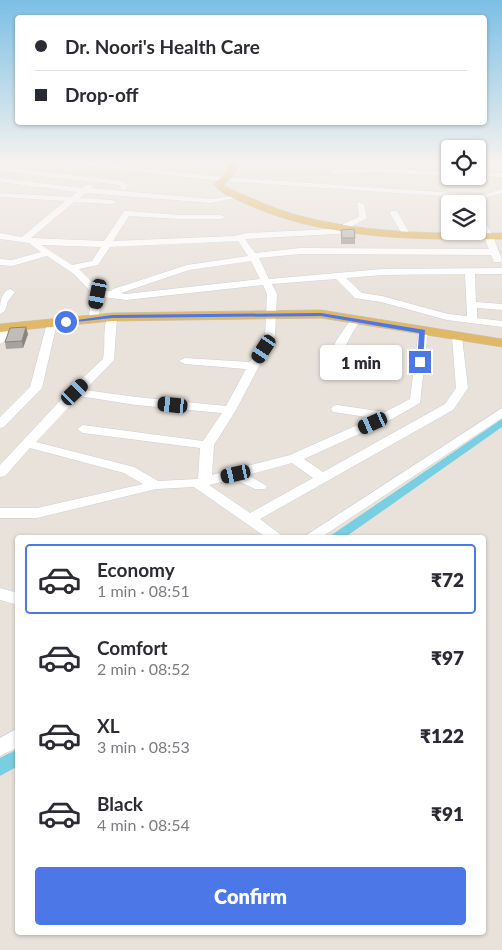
<!DOCTYPE html>
<html lang="en">
<head>
<meta charset="utf-8">
<style>
  :root { --surface:#fff; --page:#f2f2f3; --text:#2b2b33; --muted:#7c7c81; --line:#e1e1e2; --accent:#4b78e6 }
  body { margin:0; font-family:Lato,sans-serif; background:var(--page); color:var(--text); height:100vh; display:flex; flex-direction:column; font-size:19px; white-space:nowrap }
  * { box-sizing:border-box; margin:0 }
  p { font-size:16px; color:var(--muted) }
  .icon { flex:none; width:28px; height:28px; fill:none; stroke:currentColor; stroke-width:2; stroke-linecap:round; stroke-linejoin:round }
  .map { position:relative; flex:1; overflow:hidden }
  .panel { position:absolute; left:15px; top:535px; width:471px; height:400px; display:flex; flex-direction:column; background:var(--surface); border-radius:5px; box-shadow:0 1px 4px #0004 }
  .panel>* { flex:none }
  .hud { position:absolute; left:15px; top:15px; width:472px; height:110px; border-radius:5px; box-shadow:0 1px 4px #0004; display:grid; align-content:center; height:110px; padding:0 20px; background:var(--surface) }
  .buttons { position:absolute; left:441px; top:140px; display:grid; gap:10px }
  .buttons a { display:grid; place-items:center; width:45px; height:45px; border-radius:5px; background:var(--surface); box-shadow:0 1px 4px #0004; font-size:25px }
  .end { position:absolute; width:22px; height:22px; margin:-11px; border:6px solid #4b78e6; background:#fff; box-shadow:0 0 0 2px #fff }
  .from { border-radius:50% }
  .bubble { position:absolute; height:35px; border-radius:5px; background:var(--surface); box-shadow:0 1px 4px #0004; font-size:16px; font-weight:800; line-height:35px; text-align:center }
  .car { position:absolute; width:15px; height:30px; margin:-15px -8px; border-radius:6px; box-shadow:0 0 4px 1px #0007; background:linear-gradient(#222 24%,#8ab4d8 0 40%,#222 0 76%,#8ab4d8 0 86%,#222 0) }
  .hud b { display:flex; align-items:center; gap:18px; height:48px; font-size:19px }
  .hud b+b { border-top:1px solid var(--line) }
  .hud i { width:12px; height:12px; background:var(--text) }
  ul { padding:9px 0 0; list-style:none }
  li { display:flex; align-items:center; gap:15px; height:70px; margin:0 10px 8px; padding:0 10px; border:2px solid transparent; border-radius:5px }
  li div { flex:1 }
  li b { display:block; font-size:19px }
  li em { font-style:normal; font-weight:800 }
  li.selected { border-color:var(--accent) }
  li>.icon { width:45px; height:45px; stroke-width:1.5 }
  .button { display:flex; gap:10px; margin-top:auto; padding:10px 20px }
  .button a { flex:1; height:58px; border-radius:5px; background:var(--accent); color:#fff; font-size:20px; font-weight:800; line-height:58px; text-align:center }
  .map>svg:first-child { display:block }
  .lines { fill:none; stroke-linecap:round; stroke-linejoin:round }
  .canal { fill:#78cfe1; fill-rule:evenodd }
  .minor-casing { stroke:#caced8; stroke-width:1 }
  .major-casing { stroke:#c3c3c3; stroke-width:1 }
  .minor { fill:#fff; fill-rule:evenodd }
  .major { fill:#e1b868; fill-rule:evenodd }
  .wall { fill:#a6a29e }
  .shaded-wall { fill:#878481 }
  .building { fill:#c1bcb8; stroke:#878481 }
  .route { fill:#4b78e6 }
</style>
</head>
<body>
<div class="map">
<svg width="502" height="950" viewBox="0 0 502 950">
  <rect width="100%" height="100%" fill="#e9e2db"/>
  <g class="lines">
    <!-- canal -->
    <g class="canal">
      <polygon points="502,419 502,427 344,538 327,538"/>
      <polygon points="18,749 18,766 0,776 0,758"/>
    </g>
    <!-- minor casing -->
    <g class="minor-casing">
      <g id="minor">
        <polygon points="66,161 84,161 211,176 482,195 502,189 502,193 482,199 211,180 70,163"/>
        <polygon points="230,161 287,161 276,165 234,163"/>
        <polygon points="0,167 122,181 130,186 124,190 121,190 120,185 0,171"/>
        <polygon points="373,168 450,172 450,176 373,172 334,174 330,172 334,170"/>
        <polygon points="478,172 502,173 502,177 478,176"/>
        <path d="M0 178 82 188 89 184 93 186 91 188 211 199 237 195 241 197 211 203 86 193 80 198 112 200 116 202 112 204 74 202 31 238 104 241 124 211H127L180 215H221L225 217 221 219H180L129 216 113 241 234 236 247 233 350 228 354 231 353 233 245 239 255 253 300 248 489 249 478 223V214H481L493 236 502 260 500 262H494L491 255 300 254 259 258 269 279 382 269 502 268V274H475L476 302 502 304V310L477 308V318L502 321V327L447 320 381 302 355 298 336 279 272 284 277 294 275 336 236 410 214 445 212 475 290 455 373 418 333 412 331 409 333 406 337 405 385 412 410 399 419 329 423 328 428 331 420 403 392 419 304 459 323 472 445 404 456 388 452 337 457 334 462 337 468 388 453 410 260 519 285 538H267L194 487 156 489 37 518H0V508H37L143 484 124 473 30 448 5 476 0 477V465L71 389 103 359C106 345 102 329 108 315H116L117 317 114 360 85 390 136 397 226 406 246 369 185 364 179 361 185 358 250 362 265 336 267 294 263 285 126 300 102 297 98 319 93 322 89 321 88 319 93 294 74 274 47 256 12 266 0 265V259L12 260 41 252 29 243 0 239V233L22 237 65 201 0 197V193L71 197 77 192 0 182ZM238 241 248 256 187 265 113 289 111 291H101L79 269 98 265 110 247ZM41 245 101 247 92 261 72 265ZM251 261 260 279 126 294 121 293 189 270ZM465 274 467 316 448 314 382 296 362 293 346 278 382 275ZM79 396 136 405 222 413 203 441 83 425 77 429 83 433 200 448 198 479 158 481 134 467 36 442ZM292 463 313 478 250 513 209 485 234 479 255 489H265L267 486 248 475Z"/>
        <polygon points="357,202 364,204 367,218 349,228 343,228 343,224 359,217"/>
        <polygon points="391,211 397,211 409,232 408,234 402,234 390,213"/>
        <path d="M10 289 15 292 8 301 5 311 0 314C0 304 0 293 10 289Z"/>
        <path d="M355 318 360 321C353 331 348 341 343 351H335L333 349 336 341 351 319Z"/>
        <polygon points="52,320 57,323 42,388 4,427 0,428 0,417 30,387 47,323"/>
        <polygon points="5,325 10,328 5,341 0,344 0,328"/>
        <polygon points="502,408 502,418 320,538 302,538"/>
        <polygon points="0,588 18,593 18,605 0,600"/>
        <polygon points="18,728 18,747 0,756 0,738"/>
      </g>
    </g>
    <!-- major casing -->
    <g class="major-casing">
      <g id="major">
        <path d="M230 161H238C238 172 232 178 224 184L226 187C248 197 270 207 293 214 361 233 432 234 502 233V239C415 240 323 240 242 202 232 197 220 194 214 184L227 172Z"/>
        <polygon points="321,310 502,339 502,347 321,318 112,321 0,332 0,324 112,313"/>
      </g>
    </g>
    <!-- minor -->
    <use href="#minor" class="minor"/>
    <!-- major -->
    <use href="#major" class="major"/>
  </g>
  <!-- wall -->
  <g class="wall">
    <polygon points="341,230 355,238 355,244 341,244"/>
    <polygon points="28,334 23,348 6,349 5,342"/>
  </g>
  <!-- shaded-wall -->
  <polygon class="shaded-wall" points="26,327 28,334 23,348 22,341"/>
  <!-- building -->
  <g class="building">
    <polygon points="354,229 355,238 342,238 341,230"/>
    <polygon points="26,327 22,341 5,342 10,328"/>
  </g>
  <!-- sky -->
  <linearGradient id="sky" x2="0" y2="1"><stop stop-color="#7bbfe5"/><stop offset="0.55" stop-color="#f5f2ef"/><stop offset="1" stop-color="#f5f2ef" stop-opacity="0"/></linearGradient>
  <rect width="502" height="294" fill="url(#sky)"/>
  <!-- route -->
  <polygon class="route" points="321,313 425,330 423,362 420,365 417,362 419,333 321,316 112,318 66,323 63,322 112,315"/>
</svg>
<div class="buttons">
<a><svg class="icon" aria-label="locate" viewBox="0 0 24 24"><circle cx="12" cy="12" r="6"/><path d="M12 2v4M12 18v4M2 12h4M18 12h4"/></svg></a>
<a><svg class="icon" aria-label="layers" viewBox="0 0 24 24"><path d="M12 4l9 5-9 5-9-5zM3 14l9 5 9-5"/></svg></a>
</div>
<i class="end from" style="left:66px;top:322px"></i>
<i class="end" style="left:420px;top:362px"></i>
<div class="bubble" style="left:320px;top:345px;width:82px">1 min</div>
<i class="car" style="left:98px;top:294px;rotate:191deg"></i>
<i class="car" style="left:264px;top:349px;rotate:213deg"></i>
<i class="car" style="left:75px;top:392px;rotate:46deg"></i>
<i class="car" style="left:173px;top:405px;rotate:276deg"></i>
<i class="car" style="left:373px;top:423px;rotate:246deg"></i>
<i class="car" style="left:236px;top:474px;rotate:257deg"></i>
<div class="hud">
<b><i class="from"></i>Dr. Noori's Health Care</b>
<b><i></i>Drop-off</b>
</div>
<section class="panel">
<ul>
<li class="selected"><svg class="icon" aria-label="car" viewBox="0 0 24 24"><path d="M5 17H2v-5l4-1 3-4h7l3 4 3 1v5h-3M9 17h6M6 11h13"/><circle cx="7" cy="17" r="2"/><circle cx="17" cy="17" r="2"/></svg><div><b>Economy</b><p>1 min · 08:51</p></div><em>₹72</em></li>
<li><svg class="icon" aria-label="car" viewBox="0 0 24 24"><path d="M5 17H2v-5l4-1 3-4h7l3 4 3 1v5h-3M9 17h6M6 11h13"/><circle cx="7" cy="17" r="2"/><circle cx="17" cy="17" r="2"/></svg><div><b>Comfort</b><p>2 min · 08:52</p></div><em>₹97</em></li>
<li><svg class="icon" aria-label="car" viewBox="0 0 24 24"><path d="M5 17H2v-5l4-1 3-4h7l3 4 3 1v5h-3M9 17h6M6 11h13"/><circle cx="7" cy="17" r="2"/><circle cx="17" cy="17" r="2"/></svg><div><b>XL</b><p>3 min · 08:53</p></div><em>₹122</em></li>
<li><svg class="icon" aria-label="car" viewBox="0 0 24 24"><path d="M5 17H2v-5l4-1 3-4h7l3 4 3 1v5h-3M9 17h6M6 11h13"/><circle cx="7" cy="17" r="2"/><circle cx="17" cy="17" r="2"/></svg><div><b>Black</b><p>4 min · 08:54</p></div><em>₹91</em></li>
</ul>
<div class="button"><a>Confirm</a></div>
</section>
</div>
</body>
</html>
